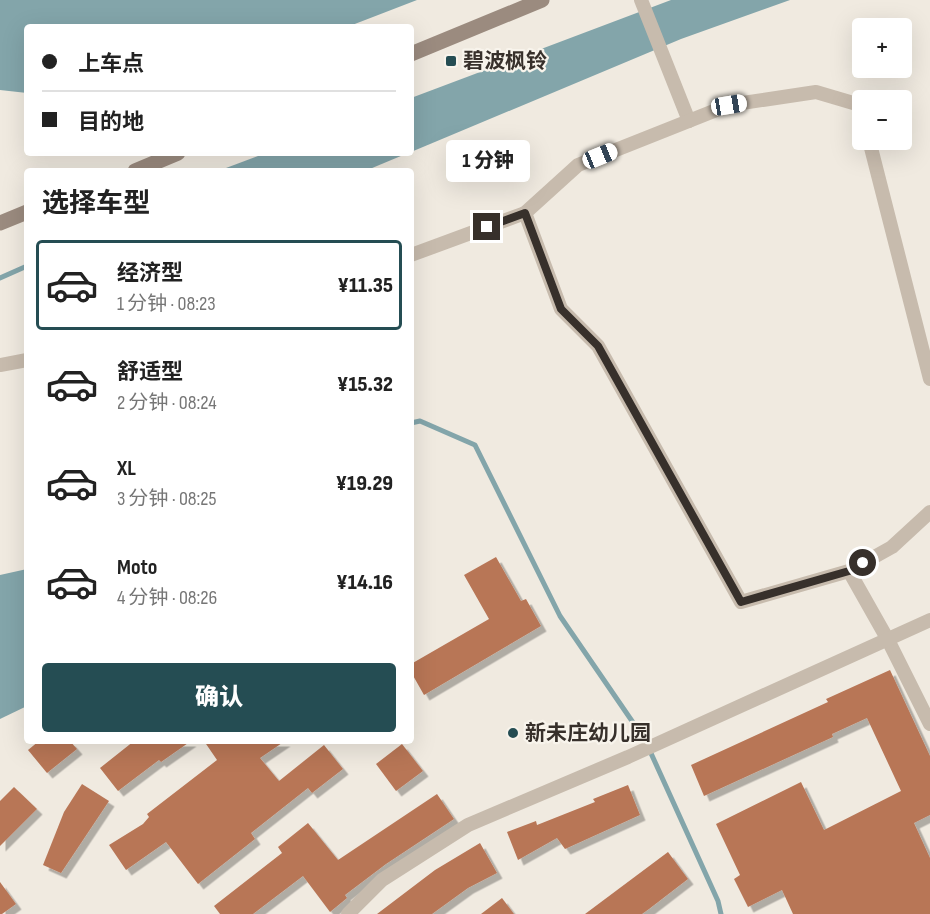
<!DOCTYPE html>
<html lang="zh">
<head>
<meta charset="utf-8">
<style>
  :root { --surface:#fff; --page:#f6f6f6; --text:#222; --muted:#767676; --line:#e0e0e0; --accent:#254d53 }
  body { margin:0; font-family:"Sofia Sans Condensed","Noto Sans SC",sans-serif; background:var(--page); color:var(--text); height:100vh; display:flex; flex-direction:column; font-size:22px; white-space:nowrap }
  * { box-sizing:border-box; margin:0 }
  p { font-size:20px; color:var(--muted) }
  .icon { flex:none; width:33px; height:33px; fill:none; stroke:currentColor; stroke-width:2; stroke-linecap:round; stroke-linejoin:round }
  .map { position:relative; flex:1; overflow:hidden }
  .side { position:absolute; left:24px; top:168px; width:390px; height:576px; display:flex; flex-direction:column; background:var(--surface); border-radius:6px; box-shadow:0 6px 24px #0002 }
  .side>* { flex:none }
  .guide { position:absolute; left:24px; top:24px; width:390px; height:132px; border-radius:6px; box-shadow:0 6px 24px #0002; display:grid; align-content:center; height:132px; padding:0 18px; background:var(--surface) }
  .fabs { position:absolute; left:852px; top:18px; display:grid; gap:12px }
  .fabs a { display:grid; place-items:center; width:60px; height:60px; border-radius:6px; background:var(--surface); box-shadow:0 6px 24px #0002; font-size:30px }
  .end { position:absolute; width:27px; height:27px; margin:-14px; border:8px solid #37302b; background:#fff; box-shadow:0 0 0 3px #fff }
  .from { border-radius:50% }
  .bubble { position:absolute; height:42px; border-radius:6px; background:var(--surface); box-shadow:0 6px 24px #0002; font-size:20px; font-weight:800; line-height:42px; text-align:center }
  .car { position:absolute; width:18px; height:36px; margin:-18px -9px; border-radius:8px; box-shadow:0 0 4px 2px #0007; background:linear-gradient(#fff 24%,#345 0 40%,#fff 0 76%,#345 0 86%,#fff 0) }
  .guide b { display:flex; align-items:center; gap:21px; height:57px; font-size:22px }
  .guide b+b { border-top:2px solid var(--line) }
  .guide i { width:15px; height:15px; background:var(--text) }
  ul { padding:0; list-style:none }
  li { display:flex; align-items:center; gap:18px; height:90px; margin:0 12px 9px; padding:0 6px; border:3px solid transparent; border-radius:6px }
  li div { flex:1 }
  li b { display:block; font-size:22px }
  li em { font-style:normal; font-weight:800 }
  li.on { border-color:var(--accent) }
  li>.icon { width:54px; height:54px; stroke-width:1.5 }
  h2 { padding:0 18px; font-size:27px; line-height:72px }
  .cta { display:flex; gap:12px; margin-top:auto; padding:12px 18px }
  .cta a { flex:1; height:69px; border-radius:6px; background:var(--accent); color:#fff; font-size:24px; font-weight:800; line-height:69px; text-align:center }
  .map>svg:first-child { display:block }
  .water { fill:#83a5aa }
  .lines { fill:none; stroke-linecap:round; stroke-linejoin:round }
  .stream { stroke:#83a5aa; stroke-width:5 }
  .building { fill:#b87657; filter:url(#shadow) }
  .street { stroke:#c7bbad; stroke-width:14 }
  .secondary { stroke:#9b8b7f; stroke-width:15 }
  .route { stroke:#37302b; stroke-width:8 }
  .poi-dot { fill:#254d53; stroke:#f8f4ec; stroke-width:2 }
  .labels { text-anchor:middle; stroke-width:4.5; stroke-linejoin:round; paint-order:stroke }
  .poi-label { font-size:21px; font-weight:bold; fill:#37302b; stroke:#f8f4ec; text-anchor:start }
</style>
</head>
<body>
<div class="map">
<svg width="930" height="914" viewBox="0 0 930 914">
  <defs>
    <filter id="shadow"><feDropShadow dx="5.5" dy="5.5" stdDeviation="0" flood-color="#0004"/></filter>
  </defs>
  <rect width="100%" height="100%" fill="#f0eae0"/>
  <!-- water -->
  <g class="water">
    <polygon points="0,0 417,0 347,27 27,27 27,93 0,90"/>
    <polygon points="671,0 790,0 681,39 411,152 411,98"/>
    <polygon points="266,153 408,153 365,171 218,171"/>
    <polygon points="27,569 27,706 0,719 0,575"/>
  </g>
  <g class="lines">
    <!-- stream -->
    <g class="stream">
      <polyline points="0,278 27,266"/>
      <polyline points="411,423 420,421 475,445 560,616 645,740 718,901 721,914"/>
    </g>
  </g>
  <!-- building -->
  <g class="building">
    <polygon points="496,557 521,601 526,599 541,626 424,695 411,672 411,664 489,619 464,575"/>
    <polygon points="890,670 930,756 930,815 914,823 930,858 930,914 793,914 782,890 748,907 734,879 740,875 716,824 801,782 824,830 901,791 867,718 832,734 833,737 704,796 691,765 828,702 826,699"/>
    <polygon points="39,741 70,741 77,749 47,773 28,750"/>
    <polygon points="134,741 191,741 161,762 159,760 118,791 100,768"/>
    <polygon points="204,741 285,741 260,758 279,781 324,745 343,769 312,793 308,788 251,833 255,839 198,884 166,842 126,870 109,845 143,824 149,817 147,814 217,760"/>
    <polygon points="402,744 423,771 396,791 376,764"/>
    <polygon points="82,784 109,801 61,873 43,865 64,812"/>
    <polygon points="628,785 640,815 565,849 557,838 518,860 507,832 536,821 537,825 595,802 593,799"/>
    <polygon points="14,787 37,809 0,846 0,801"/>
    <polygon points="437,794 454,819 386,864 345,895 347,898 330,912 303,876 253,914 220,914 214,906 282,853 278,847 308,823 338,860"/>
    <polygon points="480,843 497,873 468,888 432,914 377,914 435,870"/>
    <polygon points="668,852 688,879 649,909 642,914 585,914"/>
    <polygon points="0,882 16,904 2,914 0,914"/>
    <polygon points="502,898 514,914 481,914"/>
  </g>
  <g class="lines">
    <!-- street -->
    <g class="street">
      <polyline points="641,0 689,121"/>
      <polyline points="862,114 860,105 816,92 729,105 578,165 525,213 561,309 598,346 741,602 849,571 892,547 930,512"/>
      <polyline points="869,140 930,379"/>
      <polyline points="411,255 525,213"/>
      <polyline points="0,365 27,360"/>
      <polyline points="849,571 888,640 930,724"/>
      <polyline points="348,914 382,880 468,825 628,757 930,620"/>
    </g>
    <!-- secondary -->
    <g class="secondary">
      <polyline points="411,54 542,0"/>
      <polyline points="135,171 178,153"/>
      <polyline points="0,223 27,212"/>
    </g>
  </g>
  <g class="lines">
    <!-- route -->
    <polyline class="route" points="487,227 525,213 561,309 598,346 741,602 849,571 863,563"/>
  </g>
  <!-- markers -->
  <g class="poi-dot">
    <rect x="445" y="55" width="12" height="12" rx="3"/>
    <circle cx="513" cy="733" r="6"/>
  </g>
  <g class="labels">
    <!-- poi labels -->
    <g class="poi-label">
      <text x="463" y="68">碧波枫铃</text>
      <text x="525" y="740">新未庄幼儿园</text>
    </g>
  </g>
</svg>
<div class="fabs">
<a>+</a>
<a>−</a>
</div>
<i class="end from" style="left:863px;top:563px"></i>
<i class="end" style="left:487px;top:227px"></i>
<div class="bubble" style="left:446px;top:140px;width:84px">1 分钟</div>
<i class="car" style="left:729px;top:105px;rotate:81deg"></i>
<i class="car" style="left:600px;top:156px;rotate:68deg"></i>
<div class="guide">
<b><i class="from"></i>上车点</b>
<b><i></i>目的地</b>
</div>
<section class="side">
<h2>选择车型</h2>
<ul>
<li class="on"><svg class="icon" aria-label="car" viewBox="0 0 24 24"><path d="M5 17H2v-5l4-1 3-4h7l3 4 3 1v5h-3M9 17h6M6 11h13"/><circle cx="7" cy="17" r="2"/><circle cx="17" cy="17" r="2"/></svg><div><b>经济型</b><p>1 分钟 · 08:23</p></div><em>¥11.35</em></li>
<li><svg class="icon" aria-label="car" viewBox="0 0 24 24"><path d="M5 17H2v-5l4-1 3-4h7l3 4 3 1v5h-3M9 17h6M6 11h13"/><circle cx="7" cy="17" r="2"/><circle cx="17" cy="17" r="2"/></svg><div><b>舒适型</b><p>2 分钟 · 08:24</p></div><em>¥15.32</em></li>
<li><svg class="icon" aria-label="car" viewBox="0 0 24 24"><path d="M5 17H2v-5l4-1 3-4h7l3 4 3 1v5h-3M9 17h6M6 11h13"/><circle cx="7" cy="17" r="2"/><circle cx="17" cy="17" r="2"/></svg><div><b>XL</b><p>3 分钟 · 08:25</p></div><em>¥19.29</em></li>
<li><svg class="icon" aria-label="car" viewBox="0 0 24 24"><path d="M5 17H2v-5l4-1 3-4h7l3 4 3 1v5h-3M9 17h6M6 11h13"/><circle cx="7" cy="17" r="2"/><circle cx="17" cy="17" r="2"/></svg><div><b>Moto</b><p>4 分钟 · 08:26</p></div><em>¥14.16</em></li>
</ul>
<div class="cta"><a>确认</a></div>
</section>
</div>
</body>
</html>
